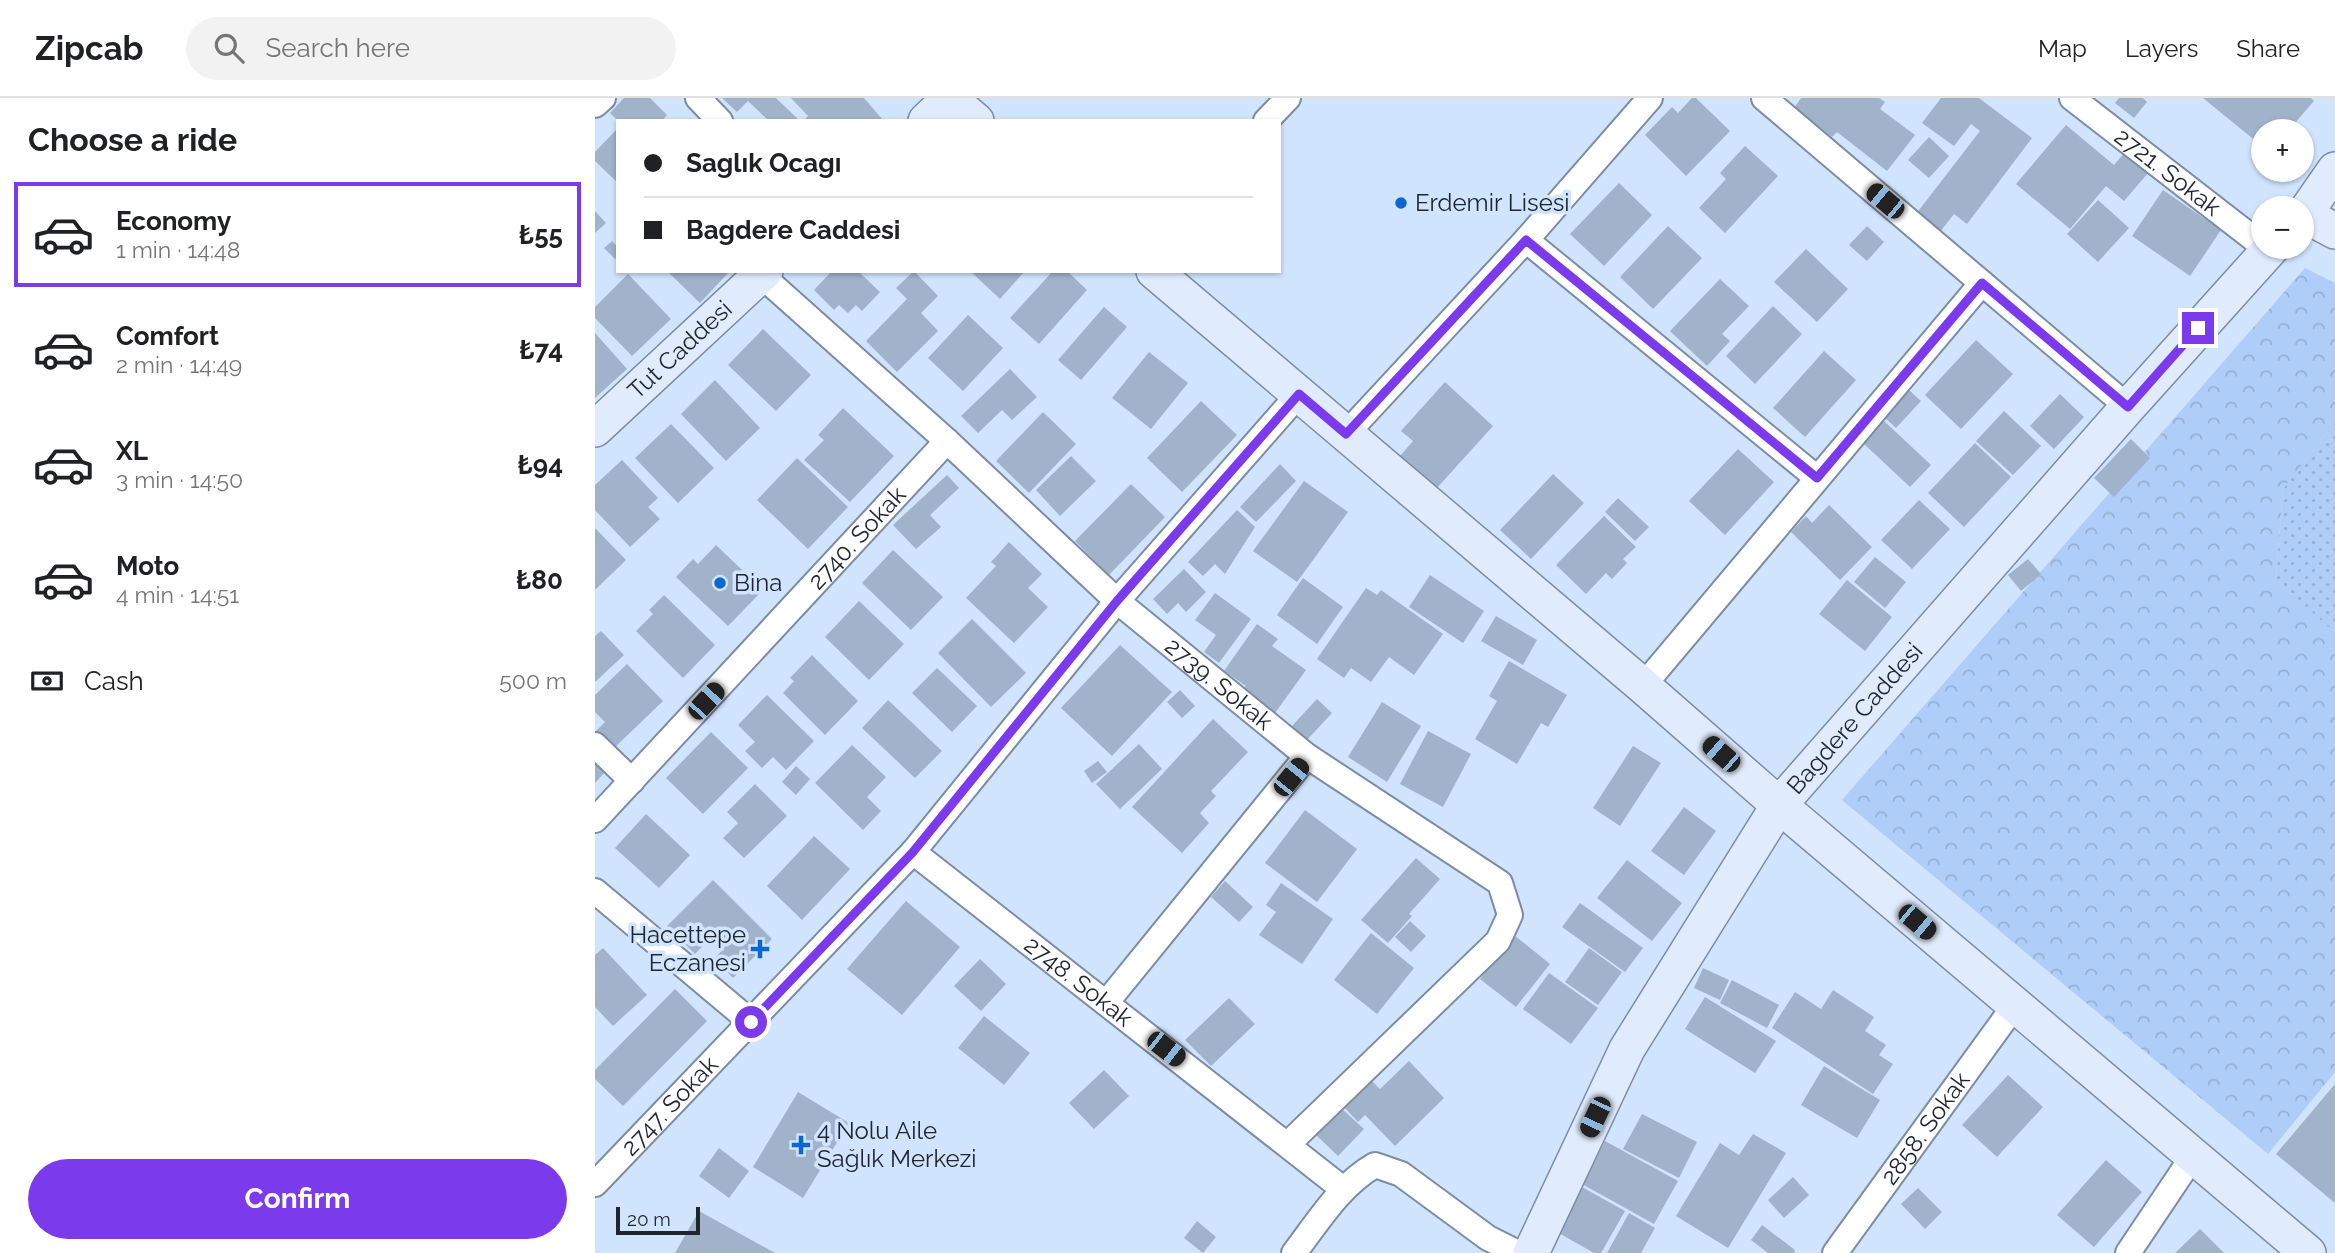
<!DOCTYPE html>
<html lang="en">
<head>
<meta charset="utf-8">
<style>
  :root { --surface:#fff; --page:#f2f2f2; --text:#202124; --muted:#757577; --line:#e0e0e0; --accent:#7c3aed }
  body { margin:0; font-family:Raleway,sans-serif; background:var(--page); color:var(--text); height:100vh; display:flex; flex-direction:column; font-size:26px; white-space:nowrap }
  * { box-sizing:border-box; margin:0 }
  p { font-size:23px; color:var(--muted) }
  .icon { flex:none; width:38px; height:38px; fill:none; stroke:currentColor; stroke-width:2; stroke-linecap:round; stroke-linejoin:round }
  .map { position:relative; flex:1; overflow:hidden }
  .drawer { display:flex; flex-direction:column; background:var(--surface); width:595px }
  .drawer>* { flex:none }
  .hud { position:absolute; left:21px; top:21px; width:665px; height:154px; border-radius:0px; box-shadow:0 2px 5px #0004; display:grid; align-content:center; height:154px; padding:0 28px; background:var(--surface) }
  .tools { position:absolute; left:1656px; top:21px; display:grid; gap:14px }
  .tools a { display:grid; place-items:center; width:63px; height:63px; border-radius:50%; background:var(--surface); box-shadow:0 2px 5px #0004; font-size:35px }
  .scale { position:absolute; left:21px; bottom:18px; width:84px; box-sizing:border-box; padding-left:7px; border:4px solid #1e252e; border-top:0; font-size:19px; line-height:24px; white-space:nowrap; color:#1e252e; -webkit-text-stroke:5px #d1e4fe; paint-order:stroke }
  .end { position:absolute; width:32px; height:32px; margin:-16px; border:9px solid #7c3aed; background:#fff; box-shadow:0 0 0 4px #fff }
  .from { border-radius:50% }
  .car { position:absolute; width:21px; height:42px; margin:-21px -10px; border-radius:9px; box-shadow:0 0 5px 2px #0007; background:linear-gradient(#222 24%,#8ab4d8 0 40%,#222 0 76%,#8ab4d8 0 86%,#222 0) }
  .hud b { display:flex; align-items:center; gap:24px; height:66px; font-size:26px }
  .hud b+b { border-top:2px solid var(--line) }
  .hud i { width:18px; height:18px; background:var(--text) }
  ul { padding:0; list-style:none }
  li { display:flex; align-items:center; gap:21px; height:105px; margin:0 14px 10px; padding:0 14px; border:4px solid transparent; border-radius:0px }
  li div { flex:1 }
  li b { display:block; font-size:26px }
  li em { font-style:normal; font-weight:700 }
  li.on { border-color:var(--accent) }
  li>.icon { width:63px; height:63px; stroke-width:1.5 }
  h2 { padding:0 28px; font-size:32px; line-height:84px }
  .pay { display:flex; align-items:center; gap:18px; height:77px; padding:0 28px; font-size:26px }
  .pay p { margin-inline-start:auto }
  .action { display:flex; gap:14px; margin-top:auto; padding:14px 28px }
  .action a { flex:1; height:80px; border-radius:42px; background:var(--accent); color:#fff; font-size:28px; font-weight:700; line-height:80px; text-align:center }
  header { display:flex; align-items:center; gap:42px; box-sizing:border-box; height:98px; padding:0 35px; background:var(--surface); border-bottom:2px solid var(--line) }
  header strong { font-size:33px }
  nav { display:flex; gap:38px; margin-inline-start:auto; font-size:24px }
  .search { width:490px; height:63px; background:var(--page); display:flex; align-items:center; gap:18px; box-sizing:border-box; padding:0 24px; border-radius:38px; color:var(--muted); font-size:26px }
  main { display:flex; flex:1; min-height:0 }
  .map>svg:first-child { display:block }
  .forest { fill:url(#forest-crowns) }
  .park { fill:url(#park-dots) }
  .building { fill:#a1b2cb }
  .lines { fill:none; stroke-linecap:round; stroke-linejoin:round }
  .street-casing { stroke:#7b8ca4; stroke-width:28 }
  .secondary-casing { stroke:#7b8ca4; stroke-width:38 }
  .street { stroke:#fff; stroke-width:24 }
  .secondary { stroke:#e0ecfe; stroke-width:35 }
  .route { stroke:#7c3aed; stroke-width:9 }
  .poi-dot { fill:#0e67d0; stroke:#d1e4fe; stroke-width:2.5 }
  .labels { text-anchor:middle; stroke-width:7; stroke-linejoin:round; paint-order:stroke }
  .street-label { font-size:24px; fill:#1e252e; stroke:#d1e4fe }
  .poi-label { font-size:24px; fill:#1e252e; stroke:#d1e4fe; text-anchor:start }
</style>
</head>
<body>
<header>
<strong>Zipcab</strong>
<div class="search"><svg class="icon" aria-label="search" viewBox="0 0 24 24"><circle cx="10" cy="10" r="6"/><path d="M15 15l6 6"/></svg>Search here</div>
<nav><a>Map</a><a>Layers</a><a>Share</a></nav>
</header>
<main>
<section class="drawer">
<h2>Choose a ride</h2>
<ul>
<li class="on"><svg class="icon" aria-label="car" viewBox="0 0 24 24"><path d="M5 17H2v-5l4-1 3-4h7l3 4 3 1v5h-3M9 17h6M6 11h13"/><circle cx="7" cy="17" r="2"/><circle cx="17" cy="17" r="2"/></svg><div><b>Economy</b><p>1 min · 14:48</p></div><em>₺55</em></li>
<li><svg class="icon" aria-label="car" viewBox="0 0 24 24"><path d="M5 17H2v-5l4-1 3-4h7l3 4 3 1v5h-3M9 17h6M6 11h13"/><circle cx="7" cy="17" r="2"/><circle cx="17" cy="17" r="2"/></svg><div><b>Comfort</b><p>2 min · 14:49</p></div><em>₺74</em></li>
<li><svg class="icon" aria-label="car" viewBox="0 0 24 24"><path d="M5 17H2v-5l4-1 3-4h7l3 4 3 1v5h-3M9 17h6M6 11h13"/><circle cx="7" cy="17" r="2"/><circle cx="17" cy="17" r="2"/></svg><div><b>XL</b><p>3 min · 14:50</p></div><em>₺94</em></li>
<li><svg class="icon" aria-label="car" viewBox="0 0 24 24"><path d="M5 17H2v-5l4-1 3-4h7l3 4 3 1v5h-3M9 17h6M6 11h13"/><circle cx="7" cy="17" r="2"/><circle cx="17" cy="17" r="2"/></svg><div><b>Moto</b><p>4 min · 14:51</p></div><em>₺80</em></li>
</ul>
<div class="pay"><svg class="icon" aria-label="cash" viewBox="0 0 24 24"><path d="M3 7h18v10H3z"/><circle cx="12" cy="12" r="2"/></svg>Cash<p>500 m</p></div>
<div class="action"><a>Confirm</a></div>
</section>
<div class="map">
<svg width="1740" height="1155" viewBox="0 0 1740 1155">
  <defs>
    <pattern id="forest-crowns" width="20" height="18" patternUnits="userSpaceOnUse" patternTransform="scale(1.75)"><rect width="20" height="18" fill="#aecdf8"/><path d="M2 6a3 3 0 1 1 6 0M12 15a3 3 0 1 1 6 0" fill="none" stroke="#95b0d5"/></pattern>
    <pattern id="park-dots" width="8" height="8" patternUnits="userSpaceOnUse" patternTransform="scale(1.75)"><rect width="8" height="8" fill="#aecdf8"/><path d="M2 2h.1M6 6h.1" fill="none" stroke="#95b0d5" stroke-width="1.8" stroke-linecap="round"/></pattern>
  </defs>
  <rect width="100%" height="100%" fill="#d1e4fe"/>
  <!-- forest -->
  <polygon class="forest" points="1710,170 1740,185 1740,325 1688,391 1681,480 1740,535 1740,974 1673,1056 1247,702"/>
  <!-- park -->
  <polygon class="park" points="1740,325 1740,535 1681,481 1688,391"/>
  <!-- building -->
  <g class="building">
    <polygon points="29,0 55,0 72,17 67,23 23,23 15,15"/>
    <polygon points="127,0 181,0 205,23 174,23 153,3 142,14"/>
    <polygon points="196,0 269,0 287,21 285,23 208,23 213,18"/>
    <polygon points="1097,0 1101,0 1135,33 1091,78 1050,37 1077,9 1083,15"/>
    <polygon points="1206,0 1284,0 1290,4 1285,11 1320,37 1292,73 1242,34 1237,39 1199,10"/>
    <polygon points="1346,0 1384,0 1437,40 1372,126 1359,116 1345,134 1321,116 1385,33 1376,26 1359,48 1327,25"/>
    <polygon points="1524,0 1548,0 1552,4 1539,20 1520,5"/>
    <polygon points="1608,0 1716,0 1719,3 1693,33 1668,33 1668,49"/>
    <polygon points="1471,27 1519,67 1530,54 1554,74 1529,103 1511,88 1475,131 1421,86"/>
    <polygon points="23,30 23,85 0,63 0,54"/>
    <polygon points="1334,39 1354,58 1334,80 1313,62"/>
    <polygon points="1150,48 1183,78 1130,135 1104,110 1131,81 1125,75"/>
    <polygon points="1024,85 1057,117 1009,168 975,136"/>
    <polygon points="1568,92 1626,132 1595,178 1537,138"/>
    <polygon points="1503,102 1534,130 1503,164 1472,136"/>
    <polygon points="0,113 11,125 0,135"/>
    <polygon points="1073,128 1107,160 1058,211 1025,179"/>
    <polygon points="1272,128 1289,144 1272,163 1254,147"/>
    <polygon points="17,143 23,149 23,158 20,161 9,150"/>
    <polygon points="1211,151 1253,191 1222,224 1179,184"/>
    <polygon points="72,173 135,173 105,205"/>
    <polygon points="237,173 263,173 285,194 267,213 261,207 253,215 244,207 239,212 219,192"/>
    <polygon points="319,173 343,198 326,215 343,233 302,274 271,243 312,201 301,190"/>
    <polygon points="375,173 430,173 405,201"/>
    <polygon points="458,173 472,173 492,192 444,246 415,220"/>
    <polygon points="33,176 76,221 37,258 0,220 0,209"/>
    <polygon points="1125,181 1154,208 1127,236 1135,243 1112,268 1075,233"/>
    <polygon points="1178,208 1207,236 1160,286 1131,258"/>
    <polygon points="509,209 532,229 486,282 463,262"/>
    <polygon points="373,217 408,250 368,293 333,260"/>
    <polygon points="168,231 216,277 181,313 133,267"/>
    <polygon points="0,235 32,271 0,300"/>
    <polygon points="1381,242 1418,276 1366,331 1330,297"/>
    <polygon points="1229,253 1261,282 1210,339 1178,310"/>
    <polygon points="554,254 593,285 556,331 517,300"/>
    <polygon points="415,271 442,299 417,322 407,312 383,335 366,318"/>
    <polygon points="120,282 165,330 131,363 86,316"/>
    <polygon points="850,284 898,328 841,391 805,358 818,343 806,333"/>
    <polygon points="1314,292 1326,303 1301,330 1289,319"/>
    <polygon points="1465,296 1489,319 1459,351 1435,328"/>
    <polygon points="606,303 642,337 587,394 552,360"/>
    <polygon points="248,310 299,358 255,404 209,362 229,342 223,337"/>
    <polygon points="1409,313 1446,348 1418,377 1381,343"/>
    <polygon points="448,314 481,346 434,395 401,363"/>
    <polygon points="1288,322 1336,367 1315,389 1267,344"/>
    <polygon points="76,326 119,370 83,405 40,360"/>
    <polygon points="1536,341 1555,360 1519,399 1499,380"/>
    <polygon points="1380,345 1416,379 1369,429 1333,395"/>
    <polygon points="1143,351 1179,384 1130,437 1094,403"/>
    <polygon points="476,358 501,383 465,418 441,392"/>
    <polygon points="202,360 253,409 213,451 162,402"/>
    <polygon points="27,362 63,400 53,409 65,421 35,449 0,412 0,387"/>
    <polygon points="685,366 701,383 661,424 645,409"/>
    <polygon points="958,376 989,405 936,461 905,432"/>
    <polygon points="352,377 364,390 335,417 346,429 321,451 298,427"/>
    <polygon points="709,383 753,414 702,484 658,453"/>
    <polygon points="536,386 570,419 514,477 480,443"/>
    <polygon points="1023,400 1054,429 1040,443 1010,414"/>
    <polygon points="1324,402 1355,431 1317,471 1286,442"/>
    <polygon points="1234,407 1277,449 1245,482 1196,434 1211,418 1217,425"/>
    <polygon points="642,412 660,429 630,476 620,466 608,478 593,464"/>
    <polygon points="1009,418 1041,449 1028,461 1032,465 1017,481 1011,475 991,496 961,467"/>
    <polygon points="0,430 31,462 0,492"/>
    <polygon points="414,444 447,476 433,490 453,509 419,545 371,500 401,468 396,464"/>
    <polygon points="121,447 168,492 133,528 81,479 98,461 103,466"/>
    <polygon points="298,452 348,499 316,532 267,485"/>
    <polygon points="1280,459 1311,484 1290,510 1259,484"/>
    <polygon points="1433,461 1446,476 1426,493 1413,477"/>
    <polygon points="589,471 611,494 591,514 583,505 572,516 558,501"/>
    <polygon points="835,477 889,513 868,545 814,509"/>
    <polygon points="708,480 748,509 722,546 682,517"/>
    <polygon points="1252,482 1297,519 1270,553 1224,516"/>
    <polygon points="771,490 782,497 786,492 848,536 819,577 794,559 776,584 756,570 749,580 722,561"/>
    <polygon points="620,495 656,521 624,565 609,554 621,537 600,522"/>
    <polygon points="69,497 120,547 88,580 41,533 58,516 54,512"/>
    <polygon points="264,503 309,546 274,582 230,539"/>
    <polygon points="901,518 942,542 928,567 886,543"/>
    <polygon points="377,521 431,575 396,609 343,555"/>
    <polygon points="662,526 683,541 677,548 711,572 675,622 646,595 651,588 629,573"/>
    <polygon points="6,533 29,557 0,584 0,538"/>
    <polygon points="525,547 577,594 517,658 466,610"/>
    <polygon points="217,557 263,603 230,637 188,595 199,583 195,580"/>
    <polygon points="914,563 972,597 953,629 946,625 922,666 880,641 902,603 894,598"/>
    <polygon points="32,566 68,603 14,655 0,640 0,634 10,624 0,614 0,597"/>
    <polygon points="342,570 382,608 357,634 317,595"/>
    <polygon points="585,592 600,608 587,620 572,604"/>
    <polygon points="172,597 219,643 191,672 178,659 167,670 150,653 160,644 143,627"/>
    <polygon points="722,601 737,615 712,642 697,628"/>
    <polygon points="293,602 347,653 320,680 267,630"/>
    <polygon points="787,604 826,628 792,684 753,659"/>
    <polygon points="618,621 653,654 616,693 621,698 605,715 614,725 587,755 537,709"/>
    <polygon points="833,633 876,656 848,709 805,686"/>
    <polygon points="116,634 153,670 108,716 71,680"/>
    <polygon points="544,646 567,671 525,711 501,686"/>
    <polygon points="257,647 291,679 272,699 286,713 268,732 220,685"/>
    <polygon points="1038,648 1066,665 1025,728 998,710"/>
    <polygon points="0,663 11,673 0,685"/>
    <polygon points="503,663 512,674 497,685 489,673"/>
    <polygon points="201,668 215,681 201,697 187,684"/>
    <polygon points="160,686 192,718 149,760 128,740 143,725 132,714"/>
    <polygon points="1089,709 1121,733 1089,777 1056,753"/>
    <polygon points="710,712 762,751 722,804 670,765"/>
    <polygon points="51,716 95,757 64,790 20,750"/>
    <polygon points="219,738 255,771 207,822 172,788"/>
    <polygon points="821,760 845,781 814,816 817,818 793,845 766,822"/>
    <polygon points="1032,762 1087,805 1057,843 1002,800"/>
    <polygon points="118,782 177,841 138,880 119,861 130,849 118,837 100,856 72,828"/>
    <polygon points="630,783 658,809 644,824 616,799"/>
    <polygon points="686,785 738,821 707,866 664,837 681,814 671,807"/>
    <polygon points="311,803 365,849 307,917 252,871"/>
    <polygon points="985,805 1048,850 1030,874 967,829"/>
    <polygon points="815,823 831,838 816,854 800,839"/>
    <polygon points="776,835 819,870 782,916 739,882"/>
    <polygon points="919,837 955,866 921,909 885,881"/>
    <polygon points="8,850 52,897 18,928 0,909 0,857"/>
    <polygon points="994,850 1027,874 1003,907 970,884"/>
    <polygon points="385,861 411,886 386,913 359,888"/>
    <polygon points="1108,870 1134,882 1125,902 1099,890"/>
    <polygon points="954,875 1003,910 976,946 928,911"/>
    <polygon points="1137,882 1184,907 1172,930 1125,905"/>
    <polygon points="80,891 112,923 28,1008 0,981 0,972"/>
    <polygon points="1238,892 1279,919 1270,933 1291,947 1284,957 1298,966 1278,996 1177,930 1200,894 1226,911"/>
    <polygon points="1110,899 1181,943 1160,975 1090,931"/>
    <polygon points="634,900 660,926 616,968 590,942"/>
    <polygon points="389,918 435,955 409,987 363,950"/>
    <polygon points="814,963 849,1000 800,1048 770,1017 763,1024 747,1007 775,981 785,991"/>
    <polygon points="1229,968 1285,1002 1262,1040 1206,1007"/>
    <polygon points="509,972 534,998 499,1031 474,1005"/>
    <polygon points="1413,977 1448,1009 1402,1059 1367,1027"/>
    <polygon points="1740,986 1740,1105 1681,1056"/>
    <polygon points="203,994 254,1025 208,1100 158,1069"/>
    <polygon points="745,1009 769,1031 743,1058 720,1036"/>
    <polygon points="1047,1016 1102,1044 1084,1080 1028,1051"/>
    <polygon points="1158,1036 1191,1055 1133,1150 1081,1118 1125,1045 1144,1057"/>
    <polygon points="1010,1043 1083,1083 1059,1126 987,1086"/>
    <polygon points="124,1050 154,1073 134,1100 104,1078"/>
    <polygon points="1511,1062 1547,1094 1499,1149 1462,1117"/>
    <polygon points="1198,1079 1214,1097 1189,1120 1173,1102"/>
    <polygon points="987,1089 1030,1113 1006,1155 999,1155 962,1134"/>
    <polygon points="1323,1090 1347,1114 1330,1131 1306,1106"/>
    <polygon points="104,1113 180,1155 80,1155"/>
    <polygon points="1034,1115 1060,1130 1046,1155 1012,1155"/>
    <polygon points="602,1123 621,1139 608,1155 589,1140"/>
    <polygon points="1167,1127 1200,1152 1199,1155 1173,1155 1156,1142"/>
    <polygon points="1605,1131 1629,1155 1580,1155"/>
  </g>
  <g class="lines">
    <!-- street casing -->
    <g class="street-casing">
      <g id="street">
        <polyline points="103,0 125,23"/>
        <polyline points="1169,0 1533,309"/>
        <path id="s1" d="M1477 0 1668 148"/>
        <polyline points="0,7 8,0"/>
        <polyline points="671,23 693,0"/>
        <polyline points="931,142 1222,380"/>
        <path id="s2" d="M166 177 352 343 522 503 712 658 905 785 915 817 903 843 693 1046"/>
        <polyline points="751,336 931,142 1055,0"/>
        <polyline points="1048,588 1387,185"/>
        <polyline points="0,647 37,683"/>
        <path id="s3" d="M0 722 352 343"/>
        <path id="s4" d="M318 754 748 1091"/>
        <polyline points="0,793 156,924"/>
        <polyline points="511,905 712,658"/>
        <path id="s5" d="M0 1086 318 754 522 503 704 296"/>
        <path d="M699 1155C723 1124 745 1087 780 1067L806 1076 893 1140 923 1155"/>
        <path id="s6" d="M1240 1155 1420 907"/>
        <polyline points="1533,1155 1598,1058"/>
      </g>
    </g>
    <!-- secondary casing -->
    <g class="secondary-casing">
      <g id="secondary">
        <polyline points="354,0 381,23"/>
        <polyline points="331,23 355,0"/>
        <polyline points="1710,117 1740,133"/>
        <polyline points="1706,121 1740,72"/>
        <polyline points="559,173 1048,588 1184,707 1713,1155"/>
        <path id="s7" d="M0 331 170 173"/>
        <path id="s8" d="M936 1155 1032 951 1184 707 1533 309 1677 149"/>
      </g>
    </g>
    <!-- street -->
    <use href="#street" class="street"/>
    <!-- secondary -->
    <use href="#secondary" class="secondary"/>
  </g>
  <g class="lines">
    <!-- route -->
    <polyline class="route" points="156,924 318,754 522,503 704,296 751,336 931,142 1222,380 1387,185 1533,309 1603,230"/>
  </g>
  <!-- markers -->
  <g class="poi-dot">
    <circle cx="806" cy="105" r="7"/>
    <circle cx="125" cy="485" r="7"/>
    <path d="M161.5 840.5h7v7h7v7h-7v7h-7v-7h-7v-7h7z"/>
    <path d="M202.5 1036.5h7v7h7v7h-7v7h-7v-7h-7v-7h7z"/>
  </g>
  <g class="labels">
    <!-- street labels -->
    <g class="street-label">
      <text dy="8" stroke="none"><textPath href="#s1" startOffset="121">2721. Sokak</textPath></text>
      <text dy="8" stroke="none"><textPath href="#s7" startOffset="116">Tut Caddesi</textPath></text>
      <text dy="8" stroke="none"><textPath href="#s3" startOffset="385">2740. Sokak</textPath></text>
      <text dy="8" stroke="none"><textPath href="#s2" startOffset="614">2739. Sokak</textPath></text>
      <text dy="8" stroke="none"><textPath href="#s8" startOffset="628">Bagdere Caddesi</textPath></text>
      <text dy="8" stroke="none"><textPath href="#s4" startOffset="210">2748. Sokak</textPath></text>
      <text dy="8" stroke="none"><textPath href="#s5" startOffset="108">2747. Sokak</textPath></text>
      <text dy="8" stroke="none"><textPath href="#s6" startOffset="154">2858. Sokak</textPath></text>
    </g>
    <!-- poi labels -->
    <g class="poi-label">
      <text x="820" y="113">Erdemir Lisesi</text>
      <text x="139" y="493">Bina</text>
      <text x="151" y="845" text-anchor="end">Hacettepe<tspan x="151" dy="28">Eczanesi</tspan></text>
      <text x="222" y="1041">4 Nolu Aile<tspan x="222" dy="28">Sağlık Merkezi</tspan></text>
    </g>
  </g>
</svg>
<div class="tools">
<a>+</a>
<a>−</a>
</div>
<div class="scale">20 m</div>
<i class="end from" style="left:156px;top:924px"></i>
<i class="end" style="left:1603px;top:230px"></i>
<i class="car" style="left:1290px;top:103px;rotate:310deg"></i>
<i class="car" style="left:111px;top:603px;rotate:43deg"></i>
<i class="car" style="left:1126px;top:656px;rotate:311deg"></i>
<i class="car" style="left:696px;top:679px;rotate:39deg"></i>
<i class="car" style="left:1322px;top:824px;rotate:130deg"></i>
<i class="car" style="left:571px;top:951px;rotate:128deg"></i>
<i class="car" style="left:1000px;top:1019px;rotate:205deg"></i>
<div class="hud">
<b><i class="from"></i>Saglık Ocagı</b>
<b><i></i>Bagdere Caddesi</b>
</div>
</div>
</main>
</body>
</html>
